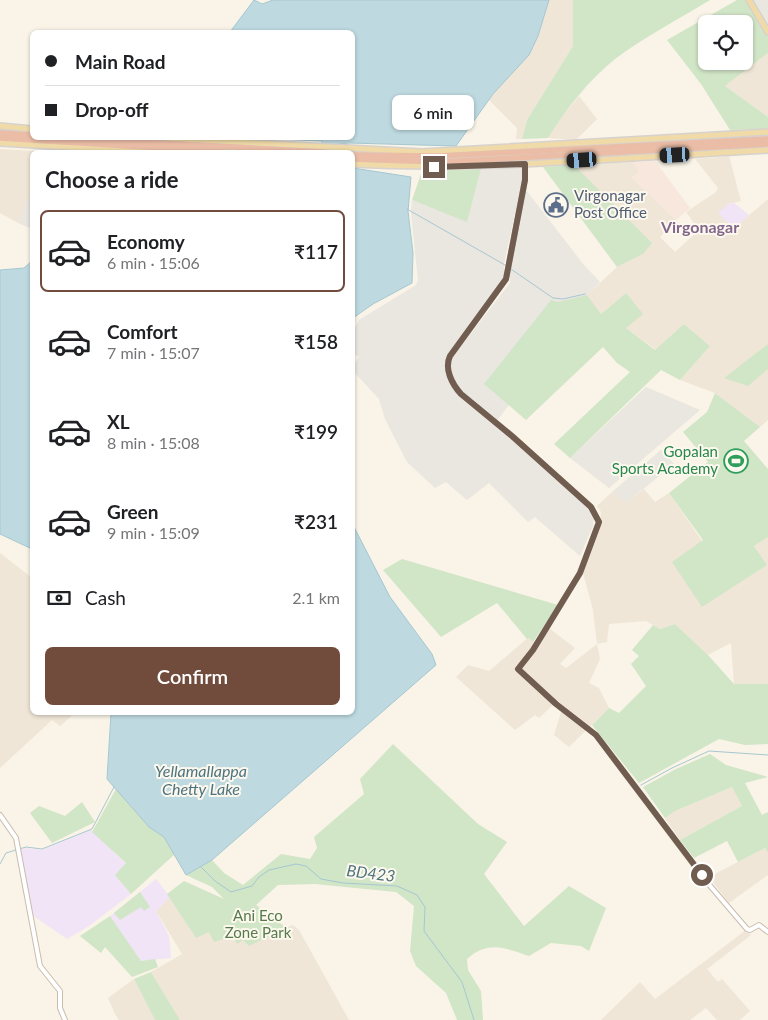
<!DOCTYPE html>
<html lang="en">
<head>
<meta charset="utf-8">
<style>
  :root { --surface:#fff; --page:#f6f6f6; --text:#202124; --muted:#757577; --line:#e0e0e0; --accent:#714c3d }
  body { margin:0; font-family:Lato,sans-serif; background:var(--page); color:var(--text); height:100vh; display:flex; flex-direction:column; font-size:19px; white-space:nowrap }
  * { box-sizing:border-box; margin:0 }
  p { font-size:16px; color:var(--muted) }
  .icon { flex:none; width:28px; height:28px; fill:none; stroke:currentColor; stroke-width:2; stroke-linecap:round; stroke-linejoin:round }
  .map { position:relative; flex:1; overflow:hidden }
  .side { position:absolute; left:30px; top:150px; width:325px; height:565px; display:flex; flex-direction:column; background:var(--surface); border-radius:8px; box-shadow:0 1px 4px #0004 }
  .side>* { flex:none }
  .hud { position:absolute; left:30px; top:30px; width:325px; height:110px; border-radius:8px; box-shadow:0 1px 4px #0004; display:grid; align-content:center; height:110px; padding:0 15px; background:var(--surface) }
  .controls { position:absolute; left:698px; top:15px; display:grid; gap:10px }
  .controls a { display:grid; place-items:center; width:55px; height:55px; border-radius:8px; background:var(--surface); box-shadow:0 1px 4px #0004; font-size:25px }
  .end { position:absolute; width:22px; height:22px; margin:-11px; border:6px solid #705d4f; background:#fff; box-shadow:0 0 0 2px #fff }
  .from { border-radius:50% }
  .bubble { position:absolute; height:35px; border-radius:8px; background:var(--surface); box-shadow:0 1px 4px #0004; font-size:16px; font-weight:600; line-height:35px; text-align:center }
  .car { position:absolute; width:15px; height:30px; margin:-15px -8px; border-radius:6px; box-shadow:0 0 4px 1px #0007; background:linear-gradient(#222 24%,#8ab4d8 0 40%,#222 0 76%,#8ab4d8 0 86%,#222 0) }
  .hud b { display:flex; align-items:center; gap:18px; height:48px; font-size:19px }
  .hud b+b { border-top:1px solid var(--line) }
  .hud i { width:12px; height:12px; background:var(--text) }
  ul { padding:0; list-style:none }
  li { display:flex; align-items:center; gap:15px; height:82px; margin:0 10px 8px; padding:0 5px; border:2px solid transparent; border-radius:8px }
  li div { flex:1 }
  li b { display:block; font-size:19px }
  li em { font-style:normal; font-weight:600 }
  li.current { border-color:var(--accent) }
  li>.icon { width:45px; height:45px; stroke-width:1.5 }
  h2 { padding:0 15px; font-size:22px; line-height:60px }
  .pay { display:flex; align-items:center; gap:12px; height:55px; padding:0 15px; font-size:19px }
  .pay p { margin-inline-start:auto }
  .action { display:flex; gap:10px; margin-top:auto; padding:10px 15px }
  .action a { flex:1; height:58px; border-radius:8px; background:var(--accent); color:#fff; font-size:20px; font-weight:600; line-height:58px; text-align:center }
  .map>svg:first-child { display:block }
  .residential { fill:#f0e6d7 }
  .commercial { fill:#f8e7dc }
  .industrial { fill:#eae6e0 }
  .education { fill:#f0e4f6 }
  .green { fill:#d1e5c7; fill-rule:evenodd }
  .water { fill:#bed9e0; stroke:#a6c7d1 }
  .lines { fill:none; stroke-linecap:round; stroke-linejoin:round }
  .stream { stroke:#a6c7d1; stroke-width:1 }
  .minor-casing { stroke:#cabcaf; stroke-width:6 }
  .major-casing { stroke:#d7d2ce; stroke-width:8 }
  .highway-casing { stroke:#d7d2ce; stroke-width:8 }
  .minor { stroke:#fff; stroke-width:4 }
  .major { stroke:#efdaa8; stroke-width:5 }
  .highway { stroke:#ebbda6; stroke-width:5.5 }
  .route { stroke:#705d4f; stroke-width:6 }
  .labels { text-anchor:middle; stroke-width:4; stroke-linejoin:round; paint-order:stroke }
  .service-label { font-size:15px; fill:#4e5e75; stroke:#fdf8ed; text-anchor:start }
  .leisure-label { font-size:15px; fill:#27864d; stroke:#fdf8ed; text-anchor:end }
  .park-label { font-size:15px; fill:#557a4c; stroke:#fdf8ed }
  .neighbourhood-label { font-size:16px; font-weight:bold; fill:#82668c; stroke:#fdf8ed }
  .water-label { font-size:16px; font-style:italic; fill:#4c7480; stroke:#fdf8ed }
</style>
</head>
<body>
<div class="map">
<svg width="768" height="1020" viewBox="0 0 768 1020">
  <rect width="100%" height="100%" fill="#f9f4e7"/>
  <!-- residential -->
  <g class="residential">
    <polygon points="549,0 573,0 573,46 527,120 522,139 516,139 517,128 489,100 538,36"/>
    <polygon points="768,53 768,117 725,86"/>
    <polygon points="579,96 597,119 576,140 548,138 559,120"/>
    <polygon points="0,149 51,152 32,152 32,191 18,223 0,213"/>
    <polygon points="729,156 741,201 728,204 733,229 768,199 768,420 760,427 715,393 680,380 710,346 684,324 656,350 626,328 626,293 601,314 587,295 617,267 643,254 574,165 633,162 640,173 631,177 676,220 660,237 675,252 699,230 686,212 716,192 718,188 695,159"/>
    <polygon points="644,489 655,502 669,493 733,586 767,565 754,546 768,537 768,684 734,684 731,643 708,655 675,624 660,629 646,621 609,624 607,642 597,644 600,659 589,683 599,688 609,708 569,747 554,735 561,712 553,705 539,718 535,715 515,730 456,677 468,665 489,671 529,637 534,642 545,625 575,648 560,664 566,668 597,644 593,610 583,573 600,528 601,512 597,506 612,492 626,503"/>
    <polygon points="0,553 32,578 32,712 75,713 60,726 52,720 0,768"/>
    <polygon points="732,787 742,806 680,840 665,818 675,811"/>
    <polygon points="765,848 768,853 768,875 729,903 709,877"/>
    <polygon points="170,897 196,938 256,905 286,927 293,925 299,930 349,1020 180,1020 151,972 182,954 156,911"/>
    <polygon points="746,930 751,935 707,969 718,982 722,979 750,1011 740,1020 717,1020 706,1008 690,1020 601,1020 640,982 655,999"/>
    <polygon points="134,979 155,1020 119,1020 115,1014 108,998"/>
  </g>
  <!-- commercial -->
  <polygon class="commercial" points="655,161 690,208 676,220 631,177 639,173 633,162"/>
  <!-- industrial -->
  <g class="industrial">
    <polygon points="753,0 768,0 768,25"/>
    <polygon points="522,167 522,181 504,264 504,277 447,355 446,365 449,379 459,396 504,432 594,513 593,526 580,556 535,517 528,522 489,483 467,500 446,482 435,488 407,462 385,419 379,399 353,371 353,366 359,357 353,353 352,333 359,320 416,285 418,280 411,213 412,200 467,221 481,169"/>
    <polygon points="526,190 584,265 600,282 587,295 601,314 508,406 497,421 461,393 452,378 451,364 454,355 510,283 510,266"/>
    <polygon points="32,191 32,229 18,223"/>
    <polygon points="646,387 700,410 609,488 570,458"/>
    <polygon points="661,450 674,464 626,503 612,492"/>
  </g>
  <!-- education -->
  <g class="education">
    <polygon points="734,203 749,215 733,229 718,213 728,204"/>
    <polygon points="91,830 126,864 115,875 131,894 89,926 67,939 32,915 20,850 26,848 42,850"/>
    <polygon points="156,879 170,897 156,911 169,936 171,958 141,961 110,916"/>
  </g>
  <!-- green -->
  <g class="green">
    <path d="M573 0H710C679 19 644 37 615 59 589 80 565 110 548 138L522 139 527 120 573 46Z"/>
    <path d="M737 0H745L768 37V53L725 86 768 117V129L730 130 701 84 667 40ZM706 24H744V61H706Z"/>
    <polygon points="574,165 652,243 643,254 617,267 543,167"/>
    <polygon points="481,169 467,222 412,200 422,171"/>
    <polygon points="626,293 643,314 626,328 655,350 684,324 710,346 680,380 661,370 570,458 554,444 630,372 617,363 603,347 526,420 484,384 551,300 558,302 587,295 601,314"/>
    <polygon points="768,344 768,369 748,386 724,378"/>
    <polygon points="715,393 760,427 744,441 768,469 768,537 754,546 767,565 702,607 672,562 703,540 669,493 708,462 683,432 707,412"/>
    <polygon points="402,559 558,605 533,642 529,638 527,639 497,603 441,637 383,570"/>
    <polygon points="675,624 708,655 734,684 768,684 768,744 745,745 719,739 639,783 592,725 609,708 619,713 646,686 631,664 639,656 632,650 653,625 660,629"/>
    <path d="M393 744 478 824 507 842 484 874 524 926 569 886 606 908 589 951 581 946 551 943 529 956C506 948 488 940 467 959L468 970 481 991 483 1020H457L446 993 416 966 410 951 414 906 396 892 315 884 278 885 256 905 286 928 249 946 243 940 237 944 233 936 214 942 209 932 196 938 167 894 184 881 224 899 212 887 186 875 212 860 224 873 243 885 281 854 310 859 317 848 314 837 364 794 360 779Z"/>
    <polygon points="710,754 726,765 768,777 745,783 762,815 768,812 768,853 765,848 738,862 727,841 694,858 680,840 742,806 732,787 675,811 665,818 643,787 676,769"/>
    <polygon points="116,789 149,827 164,837 176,853 131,894 115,875 126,863 92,832"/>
    <polygon points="82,802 95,822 52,843 30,813 39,806 65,816"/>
    <polygon points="140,892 150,907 144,911 141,907 120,920 114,913"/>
    <polygon points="110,916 141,961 155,959 158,967 132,977 105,947 101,953 80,936"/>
    <polygon points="151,972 180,1020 155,1020 134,979"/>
  </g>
  <!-- water -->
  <g class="water">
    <polygon points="254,0 262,4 273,0 549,0 538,36 529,55 493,94 456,146 349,143 338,144 338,152 321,152 322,141 251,138 352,138 352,32 230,32"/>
    <polygon points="353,168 411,177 408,211 413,253 412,283 373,304 353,318"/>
    <polygon points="32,261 32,549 0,534 0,270 24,268"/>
    <polygon points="353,525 390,597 432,654 436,665 212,860 186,875 164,837 149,827 107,779 111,713 352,712"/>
  </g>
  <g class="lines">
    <!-- stream -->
    <g class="stream">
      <polyline points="407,209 505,265 553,298 563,299 585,294"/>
      <polyline points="641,785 672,768 709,751 768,755"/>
      <polyline points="0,864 6,853 26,847 42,849 92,829 114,787"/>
      <polyline points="201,867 215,881 231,892 252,886 259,877 269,870 296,864 306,866 321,879 343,883 397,886 417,895 425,907 424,931 462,982 474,1020"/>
    </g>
    <!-- minor casing -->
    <g class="minor-casing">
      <g id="minor">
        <path d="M525 164V180L506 279 450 356C444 369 452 384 461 394L512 436 591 507 599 522 580 573 533 650 518 669 556 704 596 735 706 881 747 929 750 930 759 925 768 932"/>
        <polyline points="0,815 16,838 40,966 60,991 60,1008 65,1020"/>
      </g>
    </g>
    <!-- major casing -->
    <g class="major-casing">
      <g id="major">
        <polyline points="749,0 768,32"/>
        <polyline points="0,126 32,129"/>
        <polyline points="163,138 422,152 768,132"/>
        <polyline points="0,143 153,152"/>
        <path d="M352 164C491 171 630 157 768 150"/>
      </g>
    </g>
    <!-- highway casing -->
    <g class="highway-casing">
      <g id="highway">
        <polyline points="0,133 32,135"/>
        <polyline points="0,138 226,152"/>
        <polyline points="67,138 323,152"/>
        <polyline points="352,155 439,156 768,139"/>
        <polyline points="352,159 441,162 768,144"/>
      </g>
    </g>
    <!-- minor -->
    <use href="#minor" class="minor"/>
    <!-- major -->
    <use href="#major" class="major"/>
    <!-- highway -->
    <use href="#highway" class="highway"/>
  </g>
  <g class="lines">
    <!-- route -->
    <path class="route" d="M434 167 525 164V180L506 279 450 356C444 369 452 384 461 394L512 436 591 507 599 522 580 573 533 650 518 669 556 704 596 735 702 875"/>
  </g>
  <!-- icons -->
  <defs>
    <g id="civic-ring" transform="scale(1.25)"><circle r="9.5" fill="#fdf8ed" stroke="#5c6f8a" stroke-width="1.5"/><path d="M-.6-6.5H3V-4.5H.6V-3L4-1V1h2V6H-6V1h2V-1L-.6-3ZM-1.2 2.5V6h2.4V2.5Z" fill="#5c6f8a"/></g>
    <g id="stadium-ring" transform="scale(1.25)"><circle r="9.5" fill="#fdf8ed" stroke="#2e9e5b" stroke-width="1.5"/><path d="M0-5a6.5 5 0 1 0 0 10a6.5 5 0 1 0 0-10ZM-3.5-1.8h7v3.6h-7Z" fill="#2e9e5b"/></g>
  </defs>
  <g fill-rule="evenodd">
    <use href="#civic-ring" x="556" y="205"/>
    <use href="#stadium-ring" x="736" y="461"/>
  </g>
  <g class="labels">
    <!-- service labels -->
    <g class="service-label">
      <text x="574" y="201">Virgonagar<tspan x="574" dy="17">Post Office</tspan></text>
    </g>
    <!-- leisure labels -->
    <g class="leisure-label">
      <text x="718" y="457">Gopalan<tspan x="718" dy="17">Sports Academy</tspan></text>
    </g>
    <!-- park labels -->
    <g class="park-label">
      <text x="258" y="921">Ani Eco<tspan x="258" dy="17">Zone Park</tspan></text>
    </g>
    <!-- neighbourhood labels -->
    <g class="neighbourhood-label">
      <text x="700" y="233">Virgonagar</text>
    </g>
    <!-- water labels -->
    <g class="water-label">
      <text x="201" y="777">Yellamallappa<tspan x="201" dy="18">Chetty Lake</tspan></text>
      <text transform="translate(371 873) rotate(7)" y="6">BD423</text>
    </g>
  </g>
</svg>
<div class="controls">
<a><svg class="icon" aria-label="locate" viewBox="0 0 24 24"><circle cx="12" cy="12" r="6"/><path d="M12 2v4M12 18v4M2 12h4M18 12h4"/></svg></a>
</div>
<i class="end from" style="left:702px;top:875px"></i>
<i class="end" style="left:434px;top:167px"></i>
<div class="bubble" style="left:392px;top:95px;width:82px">6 min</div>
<i class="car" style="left:675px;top:155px;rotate:267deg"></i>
<i class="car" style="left:582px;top:160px;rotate:266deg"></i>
<div class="hud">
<b><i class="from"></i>Main Road</b>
<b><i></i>Drop-off</b>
</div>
<section class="side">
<h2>Choose a ride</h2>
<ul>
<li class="current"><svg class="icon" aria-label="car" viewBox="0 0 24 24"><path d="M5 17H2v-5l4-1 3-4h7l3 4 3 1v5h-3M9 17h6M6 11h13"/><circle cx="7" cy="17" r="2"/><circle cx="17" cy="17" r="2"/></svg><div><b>Economy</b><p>6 min · 15:06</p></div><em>₹117</em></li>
<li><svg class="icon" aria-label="car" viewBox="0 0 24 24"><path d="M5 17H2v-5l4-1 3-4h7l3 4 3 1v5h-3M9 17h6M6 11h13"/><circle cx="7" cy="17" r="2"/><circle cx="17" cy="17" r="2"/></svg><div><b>Comfort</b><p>7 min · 15:07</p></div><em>₹158</em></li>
<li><svg class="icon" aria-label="car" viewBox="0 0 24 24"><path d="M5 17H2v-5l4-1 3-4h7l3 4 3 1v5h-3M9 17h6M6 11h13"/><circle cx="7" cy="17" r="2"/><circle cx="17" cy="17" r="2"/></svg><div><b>XL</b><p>8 min · 15:08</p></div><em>₹199</em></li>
<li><svg class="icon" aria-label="car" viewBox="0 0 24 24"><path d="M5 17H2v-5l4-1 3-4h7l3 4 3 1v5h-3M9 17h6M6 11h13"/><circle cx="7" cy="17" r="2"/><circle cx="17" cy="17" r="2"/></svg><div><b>Green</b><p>9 min · 15:09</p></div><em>₹231</em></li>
</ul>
<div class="pay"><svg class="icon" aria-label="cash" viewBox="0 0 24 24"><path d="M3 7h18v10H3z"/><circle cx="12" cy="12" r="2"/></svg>Cash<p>2.1 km</p></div>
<div class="action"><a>Confirm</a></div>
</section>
</div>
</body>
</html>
